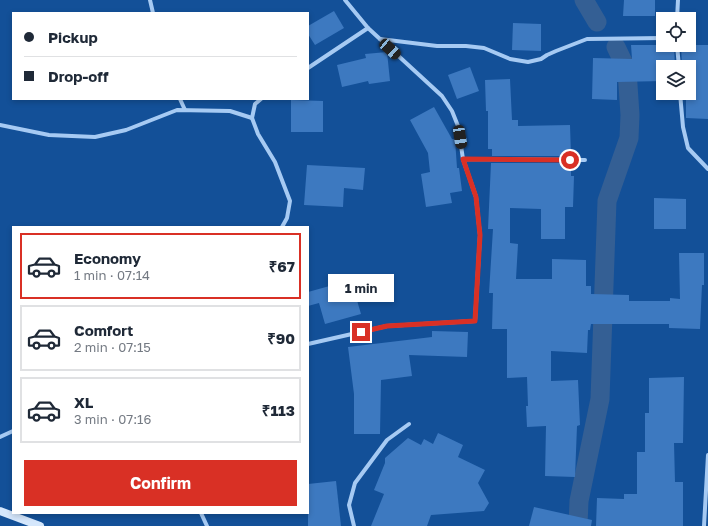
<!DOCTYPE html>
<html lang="en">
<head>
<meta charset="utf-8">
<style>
  :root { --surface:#fff; --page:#f6f6f7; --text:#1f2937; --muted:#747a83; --line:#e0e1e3; --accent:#d93025 }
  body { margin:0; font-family:"Golos Text",sans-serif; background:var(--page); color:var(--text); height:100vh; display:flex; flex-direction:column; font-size:15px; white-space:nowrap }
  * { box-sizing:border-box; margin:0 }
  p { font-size:13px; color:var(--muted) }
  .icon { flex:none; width:22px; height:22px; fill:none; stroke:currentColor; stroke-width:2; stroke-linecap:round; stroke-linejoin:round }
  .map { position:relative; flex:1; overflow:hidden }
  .details { position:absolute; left:12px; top:226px; width:297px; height:288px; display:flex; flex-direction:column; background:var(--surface); border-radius:0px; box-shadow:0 2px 6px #0003 }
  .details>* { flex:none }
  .hud { position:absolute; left:12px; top:12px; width:297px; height:88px; border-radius:0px; box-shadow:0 2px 6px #0003; display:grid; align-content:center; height:88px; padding:0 12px; background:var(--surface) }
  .fabs { position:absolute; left:656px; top:12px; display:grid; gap:8px }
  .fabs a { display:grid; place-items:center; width:40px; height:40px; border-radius:0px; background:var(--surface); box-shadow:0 2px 6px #0003; font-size:20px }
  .end { position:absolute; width:18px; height:18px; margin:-9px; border:5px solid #d93025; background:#fff; box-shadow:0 0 0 2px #fff }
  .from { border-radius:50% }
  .bubble { position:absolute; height:28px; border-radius:0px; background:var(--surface); box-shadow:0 2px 6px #0003; font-size:13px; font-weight:700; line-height:28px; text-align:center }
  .car { position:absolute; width:12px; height:24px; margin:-12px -6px; border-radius:5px; box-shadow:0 0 3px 1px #0007; background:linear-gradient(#222 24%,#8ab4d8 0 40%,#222 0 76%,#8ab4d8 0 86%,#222 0) }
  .hud b { display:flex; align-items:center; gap:14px; height:38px; font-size:15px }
  .hud b+b { border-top:1px solid var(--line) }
  .hud i { width:10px; height:10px; background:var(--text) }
  ul { padding:7px 0 0; list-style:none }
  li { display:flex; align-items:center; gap:12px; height:66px; margin:0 8px 6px; padding:0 4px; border:2px solid var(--line); border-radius:0px }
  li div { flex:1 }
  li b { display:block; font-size:15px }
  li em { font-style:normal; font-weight:700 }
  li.current { border-color:var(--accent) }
  li>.icon { width:36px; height:36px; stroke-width:1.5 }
  .primary-button { display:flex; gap:8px; margin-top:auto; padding:8px 12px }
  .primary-button a { flex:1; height:46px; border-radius:0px; background:var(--accent); color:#fff; font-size:16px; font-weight:700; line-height:46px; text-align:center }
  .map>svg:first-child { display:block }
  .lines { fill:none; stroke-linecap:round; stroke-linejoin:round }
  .canal { stroke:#345f94; stroke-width:19 }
  .building { fill:#3d79c0 }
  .minor { stroke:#a6caf3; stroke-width:4 }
  .secondary { stroke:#d5e7fc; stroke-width:8 }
  .route { stroke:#d93025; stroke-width:5 }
</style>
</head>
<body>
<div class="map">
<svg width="708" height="526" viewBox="0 0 708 526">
  <rect width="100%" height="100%" fill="#135098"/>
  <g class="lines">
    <!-- canal -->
    <g class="canal">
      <polyline points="584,0 597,22"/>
      <polyline points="578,526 579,501 600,399 607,201 629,138 630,115 627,70 616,47"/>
    </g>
  </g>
  <!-- building -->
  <g class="building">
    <polygon points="624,0 655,0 655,16 623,16"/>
    <polygon points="334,11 344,28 315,45 308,34 308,26"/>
    <polygon points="513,23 541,24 541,51 512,50"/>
    <polygon points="631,45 663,45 666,46 674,46 675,67 663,67 663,81 617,82 617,100 592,99 593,58 632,59"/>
    <polygon points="681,45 708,45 708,119 686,118 686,93 689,93 689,67 682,67"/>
    <polygon points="387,52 390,81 369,84 368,81 342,87 337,65 366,58 365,54"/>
    <polygon points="470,67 479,91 457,99 448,75"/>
    <polygon points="510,79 512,120 518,120 518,126 570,125 571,156 492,156 492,149 488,149 488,111 486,111 485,80"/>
    <polygon points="291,100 323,101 323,132 291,132"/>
    <polygon points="434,107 452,139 455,139 457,168 459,168 462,191 450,193 452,203 426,207 421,174 430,172 428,153 410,120"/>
    <polygon points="491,163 571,163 571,176 574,176 573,207 565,207 565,239 541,239 541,209 510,208 510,243 518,244 516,279 552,279 552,259 586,260 586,286 591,286 591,294 629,295 629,301 670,301 670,298 680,299 679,253 704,253 704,285 702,285 700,329 669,328 669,324 591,324 590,330 588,330 587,353 551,351 551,381 578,380 580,425 577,426 575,477 545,476 546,426 527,427 526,406 528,406 527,377 507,378 507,329 492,329 493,293 489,293 493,229 488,229"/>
    <polygon points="307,165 365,168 363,190 344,188 343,207 304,205"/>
    <polygon points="654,198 686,199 686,229 654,229"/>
    <polygon points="351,280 361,314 325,324 319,303 308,306 308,292"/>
    <polygon points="432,331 468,332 467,357 409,355 412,376 381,380 380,434 354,434 354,394 348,347 432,337"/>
    <polygon points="684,377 683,443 674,443 675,482 683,482 683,526 596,526 597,498 624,499 624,494 637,494 637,452 645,452 645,413 649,413 649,378"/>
    <polygon points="438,433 463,445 458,457 485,470 478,483 489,503 484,511 431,515 427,526 371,526 384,494 374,490 385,463 385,458 408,438 421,445 424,439 433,444"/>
    <polygon points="336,481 341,526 308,526 308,484"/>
    <polygon points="534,507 592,520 591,526 529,526"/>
  </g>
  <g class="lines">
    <!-- minor -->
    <g class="minor">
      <polyline points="150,0 153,13"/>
      <polyline points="345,0 368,28 442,96 452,111 458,126 463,159"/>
      <polyline points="677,19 678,0"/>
      <polyline points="380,39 437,46 466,46 484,48 510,59 528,62 541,59 547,55 556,51 587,39 663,38"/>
      <polyline points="677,45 679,67"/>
      <polyline points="308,68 368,28"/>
      <polyline points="680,93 683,127 688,148 708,169"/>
      <polyline points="180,99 185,110"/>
      <polyline points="261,99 255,104 252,118 258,134 275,162 290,201 287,218 282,227"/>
      <polyline points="0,125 49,135 95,137 126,130 177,110 230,111 252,118"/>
      <polyline points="308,344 387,326 475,321 480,235 476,197 463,159 585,160"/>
      <polyline points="0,437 13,431"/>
      <polyline points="201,513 207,526"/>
      <polyline points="354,526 349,505 355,483 387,440 409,424"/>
      <polyline points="704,526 708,455"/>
    </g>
    <!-- secondary -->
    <polyline class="secondary" points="0,511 40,526"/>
  </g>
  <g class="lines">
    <!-- route -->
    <polyline class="route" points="361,332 387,326 475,321 480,235 476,197 463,159 570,160"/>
  </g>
</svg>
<div class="fabs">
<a><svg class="icon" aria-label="locate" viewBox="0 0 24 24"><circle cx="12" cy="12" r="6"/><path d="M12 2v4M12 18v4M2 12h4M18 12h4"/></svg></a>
<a><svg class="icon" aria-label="layers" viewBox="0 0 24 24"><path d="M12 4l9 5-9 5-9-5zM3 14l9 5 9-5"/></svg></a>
</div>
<i class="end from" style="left:570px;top:160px"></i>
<i class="end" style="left:361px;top:332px"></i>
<div class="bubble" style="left:328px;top:274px;width:66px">1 min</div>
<i class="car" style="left:390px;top:49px;rotate:132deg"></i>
<i class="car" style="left:460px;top:137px;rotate:171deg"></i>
<div class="hud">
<b><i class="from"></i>Pickup</b>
<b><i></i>Drop-off</b>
</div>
<section class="details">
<ul>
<li class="current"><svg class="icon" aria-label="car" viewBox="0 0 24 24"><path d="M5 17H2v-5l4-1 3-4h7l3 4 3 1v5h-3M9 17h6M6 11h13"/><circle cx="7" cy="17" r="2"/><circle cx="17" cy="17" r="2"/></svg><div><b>Economy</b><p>1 min · 07:14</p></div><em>₹67</em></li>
<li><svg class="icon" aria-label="car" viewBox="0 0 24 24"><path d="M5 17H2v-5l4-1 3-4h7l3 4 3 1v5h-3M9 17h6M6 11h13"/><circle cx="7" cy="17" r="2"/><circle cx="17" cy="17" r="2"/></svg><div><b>Comfort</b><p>2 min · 07:15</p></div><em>₹90</em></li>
<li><svg class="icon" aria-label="car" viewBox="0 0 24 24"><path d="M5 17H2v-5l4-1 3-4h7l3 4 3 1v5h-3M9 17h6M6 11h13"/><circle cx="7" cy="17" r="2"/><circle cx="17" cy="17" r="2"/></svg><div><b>XL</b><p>3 min · 07:16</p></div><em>₹113</em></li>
</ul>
<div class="primary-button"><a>Confirm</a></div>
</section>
</div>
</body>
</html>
